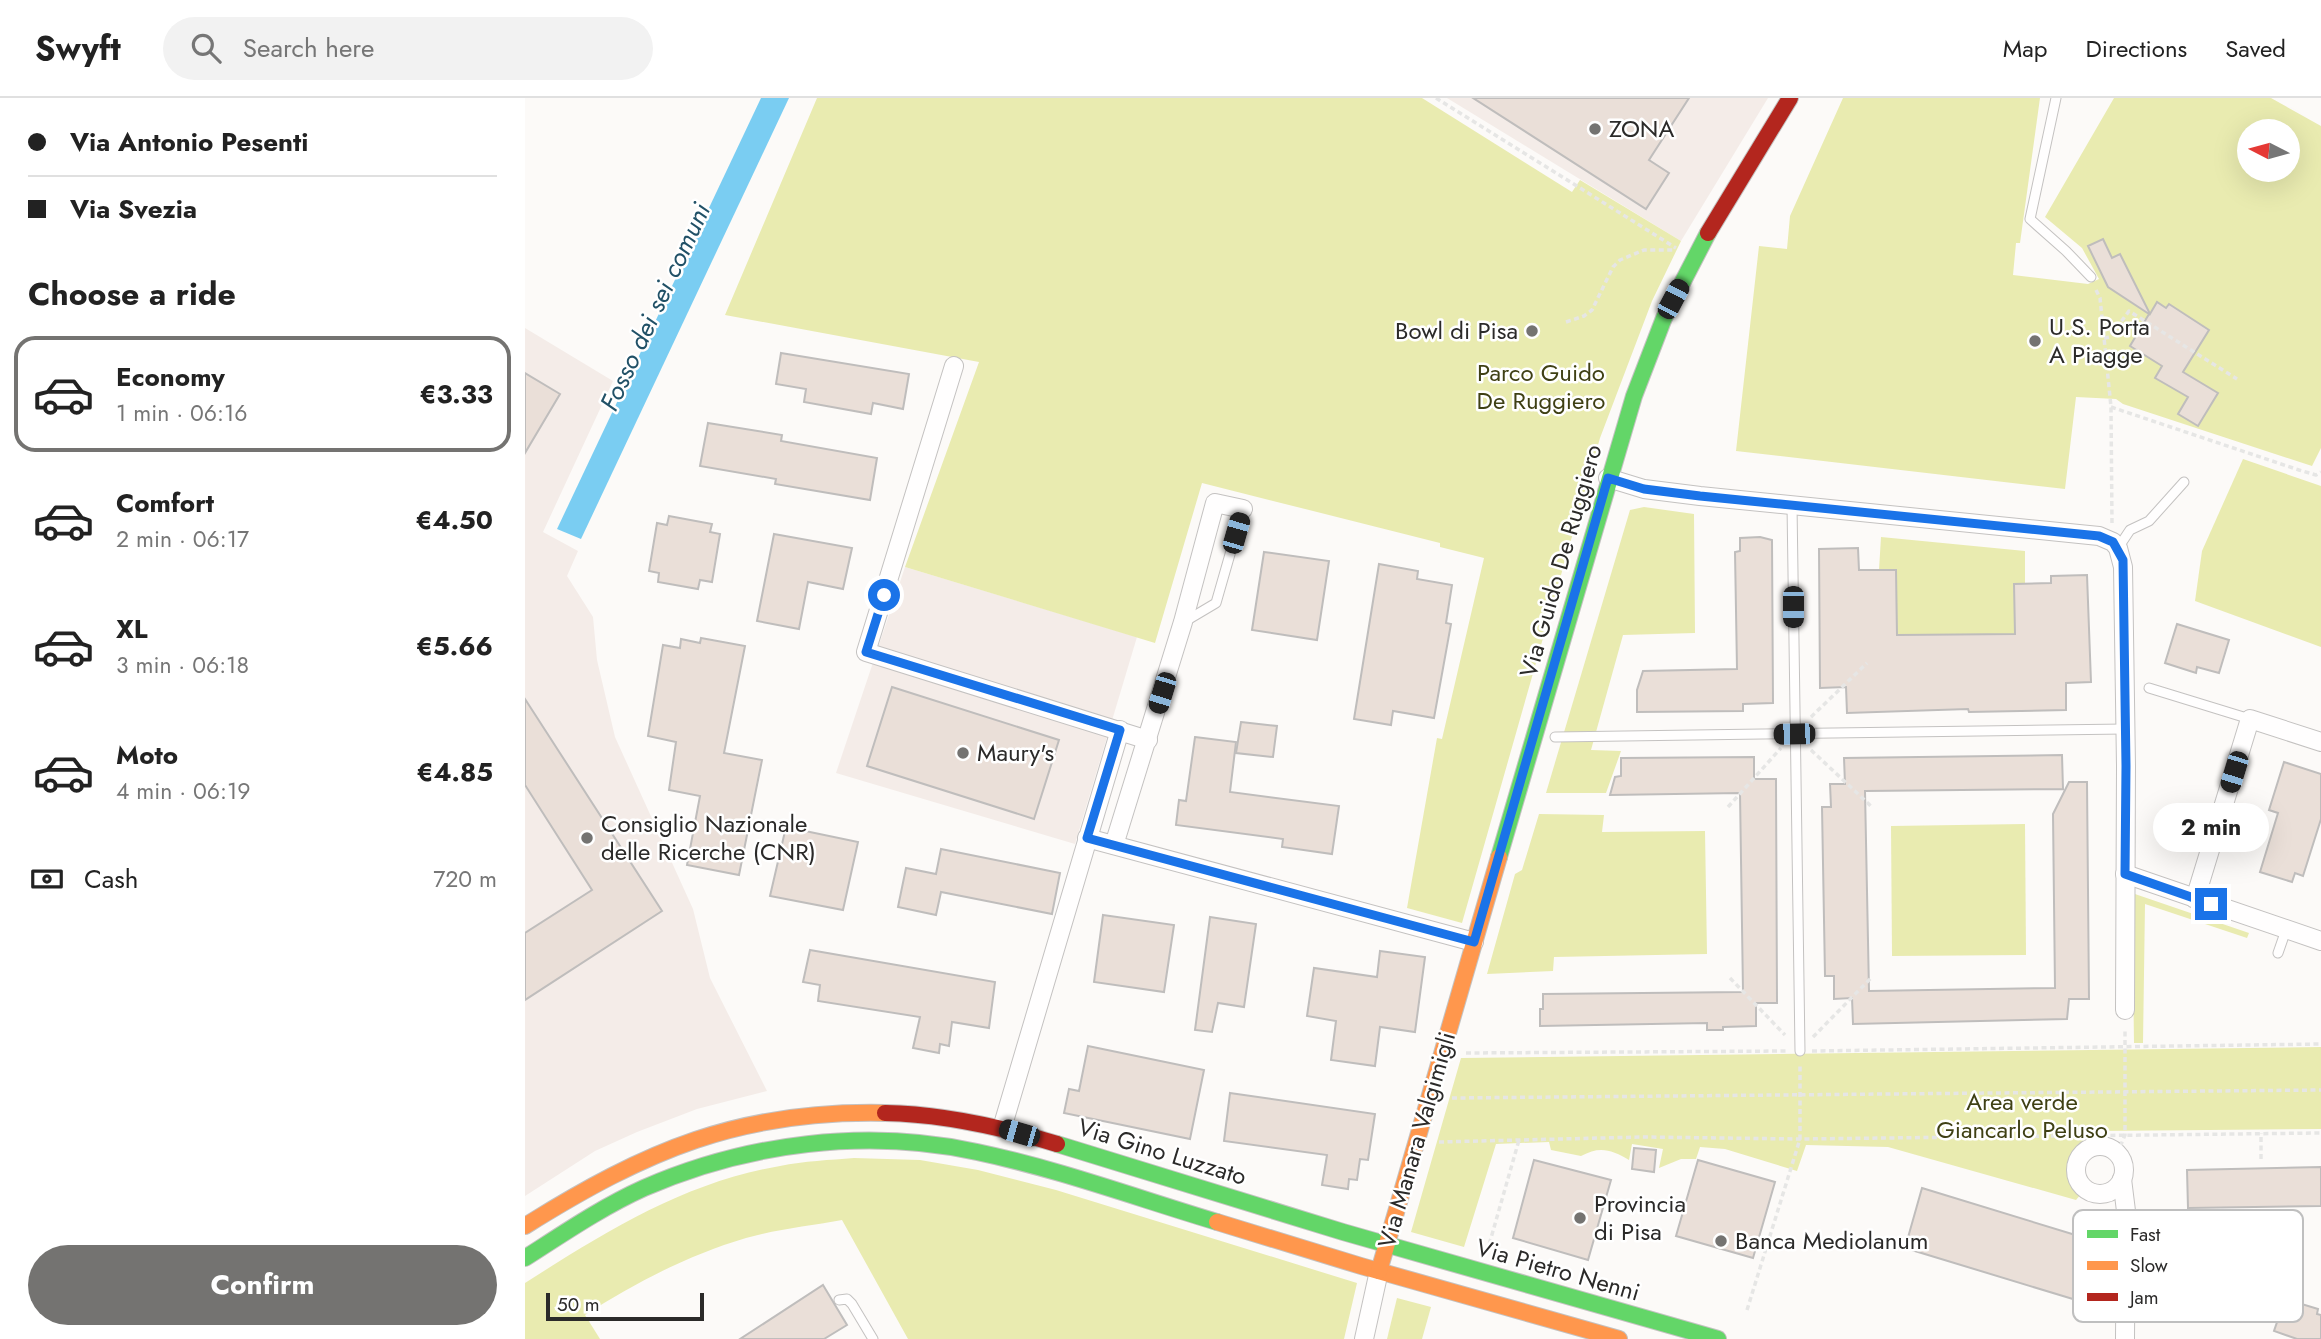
<!DOCTYPE html>
<html lang="en">
<head>
<meta charset="utf-8">
<style>
  :root { --surface:#fff; --page:#f2f2f2; --text:#222; --muted:#767676; --line:#e0e0e0; --accent:#747371 }
  body { margin:0; font-family:Jost,sans-serif; background:var(--page); color:var(--text); height:100vh; display:flex; flex-direction:column; font-size:26px; white-space:nowrap }
  * { box-sizing:border-box; margin:0 }
  p { font-size:23px; color:var(--muted) }
  .icon { flex:none; width:38px; height:38px; fill:none; stroke:currentColor; stroke-width:2; stroke-linecap:round; stroke-linejoin:round }
  .map { position:relative; flex:1; overflow:hidden }
  .details { display:flex; flex-direction:column; background:var(--surface); width:525px }
  .details>* { flex:none }
  .top-card { display:grid; align-content:center; height:154px; padding:0 28px; background:var(--surface) }
  .needle { width:46px; rotate:276deg }
  .fabs { position:absolute; left:1712px; top:21px; display:grid; gap:14px }
  .fabs a { display:grid; place-items:center; width:63px; height:63px; border-radius:50%; background:var(--surface); box-shadow:0 7px 28px #0002; font-size:35px }
  .scale { position:absolute; left:21px; bottom:18px; width:158px; box-sizing:border-box; padding-left:7px; border:4px solid #2b2a29; border-top:0; font-size:19px; line-height:24px; white-space:nowrap; color:#2b2a29; -webkit-text-stroke:5px #fff; paint-order:stroke }
  .end { position:absolute; width:32px; height:32px; margin:-16px; border:9px solid #1a73e8; background:#fff; box-shadow:0 0 0 4px #fff }
  .from { border-radius:50% }
  .bubble { position:absolute; height:49px; border-radius:24px; background:var(--surface); box-shadow:0 7px 28px #0002; font-size:23px; font-weight:700; line-height:49px; text-align:center }
  .car { position:absolute; width:21px; height:42px; margin:-21px -10px; border-radius:9px; box-shadow:0 0 5px 2px #0007; background:linear-gradient(#222 24%,#8ab4d8 0 40%,#222 0 76%,#8ab4d8 0 86%,#222 0) }
  .top-card b { display:flex; align-items:center; gap:24px; height:66px; font-size:26px }
  .top-card b+b { border-top:2px solid var(--line) }
  .top-card i { width:18px; height:18px; background:var(--text) }
  ul { padding:0; list-style:none }
  li { display:flex; align-items:center; gap:21px; height:116px; margin:0 14px 10px; padding:0 14px; border:4px solid transparent; border-radius:21px }
  li div { flex:1 }
  li b { display:block; font-size:26px }
  li em { font-style:normal; font-weight:700 }
  li.current { border-color:var(--accent) }
  li>.icon { width:63px; height:63px; stroke-width:1.5 }
  h2 { padding:0 28px; font-size:32px; line-height:84px }
  .pay { display:flex; align-items:center; gap:18px; height:77px; padding:0 28px; font-size:26px }
  .pay p { margin-inline-start:auto }
  .primary-button { display:flex; gap:14px; margin-top:auto; padding:14px 28px }
  .primary-button a { flex:1; height:80px; border-radius:42px; background:var(--accent); color:#fff; font-size:28px; font-weight:700; line-height:80px; text-align:center }
  header { display:flex; align-items:center; gap:42px; box-sizing:border-box; height:98px; padding:0 35px; background:var(--surface); border-bottom:2px solid var(--line) }
  header strong { font-size:33px }
  nav { display:flex; gap:38px; margin-inline-start:auto; font-size:24px }
  .search { width:490px; height:63px; background:var(--page); display:flex; align-items:center; gap:18px; box-sizing:border-box; padding:0 24px; border-radius:38px; color:var(--muted); font-size:26px }
  main { display:flex; flex:1; min-height:0 }
  .map>svg:first-child { display:block }
  .built { fill:#f4ece8 }
  .green { fill:#e9ebb0; fill-rule:evenodd }
  .water { fill:#7acdf2 }
  .building { fill:#eadfd8; stroke:#bfbdbc; stroke-width:2 }
  .lines { fill:none; stroke-linecap:round; stroke-linejoin:round }
  .lane-casing { stroke:#c4c2c1; stroke-width:11 }
  .street-casing { stroke:#c4c2c1; stroke-width:20 }
  .fast-casing { stroke:#c4c2c1; stroke-width:18 }
  .slow-casing { stroke:#c4c2c1; stroke-width:18 }
  .jam-casing { stroke:#c4c2c1; stroke-width:18 }
  .path { stroke:#e6e6e5; stroke-width:3.5; stroke-dasharray:5 3.5; stroke-linecap:butt }
  .lane { stroke:#fffefe; stroke-width:9 }
  .street { stroke:#fffefe; stroke-width:18 }
  .fast { stroke:#63d668; stroke-width:16 }
  .slow { stroke:#ff974d; stroke-width:16 }
  .jam { stroke:#b3261e; stroke-width:16 }
  .route { stroke:#1a73e8; stroke-width:9 }
  .poi-dot { fill:#747371; stroke:#fff; stroke-width:2.5 }
  .labels { text-anchor:middle; stroke-width:5; stroke-linejoin:round; paint-order:stroke }
  .poi-label { font-size:24px; fill:#2b2a29; stroke:#fff; text-anchor:start }
  .park-label { font-size:24px; fill:#3f4014; stroke:#fff }
  .street-label { font-size:24px; fill:#2b2a29; stroke:#fff }
  .water-label { font-size:26px; font-style:italic; fill:#215167; stroke:#fff }
  .key { fill:#fff; stroke:#bfbfbf; stroke-width:2 }
  .key-label { font-size:19px; fill:#2b2a29 }
</style>
</head>
<body>
<header>
<strong>Swyft</strong>
<div class="search"><svg class="icon" aria-label="search" viewBox="0 0 24 24"><circle cx="10" cy="10" r="6"/><path d="M15 15l6 6"/></svg>Search here</div>
<nav><a>Map</a><a>Directions</a><a>Saved</a></nav>
</header>
<main>
<section class="details">
<div class="top-card">
<b><i class="from"></i>Via Antonio Pesenti</b>
<b><i></i>Via Svezia</b>
</div>
<h2>Choose a ride</h2>
<ul>
<li class="current"><svg class="icon" aria-label="car" viewBox="0 0 24 24"><path d="M5 17H2v-5l4-1 3-4h7l3 4 3 1v5h-3M9 17h6M6 11h13"/><circle cx="7" cy="17" r="2"/><circle cx="17" cy="17" r="2"/></svg><div><b>Economy</b><p>1 min · 06:16</p></div><em>€3.33</em></li>
<li><svg class="icon" aria-label="car" viewBox="0 0 24 24"><path d="M5 17H2v-5l4-1 3-4h7l3 4 3 1v5h-3M9 17h6M6 11h13"/><circle cx="7" cy="17" r="2"/><circle cx="17" cy="17" r="2"/></svg><div><b>Comfort</b><p>2 min · 06:17</p></div><em>€4.50</em></li>
<li><svg class="icon" aria-label="car" viewBox="0 0 24 24"><path d="M5 17H2v-5l4-1 3-4h7l3 4 3 1v5h-3M9 17h6M6 11h13"/><circle cx="7" cy="17" r="2"/><circle cx="17" cy="17" r="2"/></svg><div><b>XL</b><p>3 min · 06:18</p></div><em>€5.66</em></li>
<li><svg class="icon" aria-label="car" viewBox="0 0 24 24"><path d="M5 17H2v-5l4-1 3-4h7l3 4 3 1v5h-3M9 17h6M6 11h13"/><circle cx="7" cy="17" r="2"/><circle cx="17" cy="17" r="2"/></svg><div><b>Moto</b><p>4 min · 06:19</p></div><em>€4.85</em></li>
</ul>
<div class="pay"><svg class="icon" aria-label="cash" viewBox="0 0 24 24"><path d="M3 7h18v10H3z"/><circle cx="12" cy="12" r="2"/></svg>Cash<p>720 m</p></div>
<div class="primary-button"><a>Confirm</a></div>
</section>
<div class="map">
<svg width="1796" height="1241" viewBox="0 0 1796 1241">
  <rect width="100%" height="100%" fill="#fcfaf8"/>
  <!-- built -->
  <g class="built">
    <polygon points="922,0 1243,0 1156,143"/>
    <polygon points="0,230 88,283 18,434 53,453 42,478 68,519 72,562 90,639 168,811 185,880 242,993 172,1011 112,1034 70,1053 0,1098"/>
    <polygon points="380,469 612,539 550,746 311,675"/>
  </g>
  <!-- green -->
  <g class="green">
    <polygon points="292,0 897,0 1047,94 1055,82 1156,143 1127,203 1075,340 937,825 882,810 912,640 917,641 959,460 915,449 915,445 677,385 630,545 380,469 454,264 200,217"/>
    <path d="M1318 0H1515L1495 145H1491L1488 177 1563 186 1574 181 1557 150 1520 119 1589 0H1746L1796 28V350L1787 368 1598 306 1591 301 1551 299 1540 391 1211 353 1234 148 1262 151 1265 118ZM1724 33H1762V72H1724Z"/>
    <polygon points="1718,361 1796,388 1796,549 1670,503 1677,453"/>
    <polygon points="1119,409 1169,416 1170,535 1098,537 1066,652 1096,653 1081,695 1021,695 1105,412"/>
    <polygon points="1356,439 1500,453 1500,485 1489,486 1490,536 1372,537 1354,472"/>
    <polygon points="1014,716 1079,717 1077,734 1180,733 1182,856 1029,859 1028,873 962,876 990,776 997,772"/>
    <polygon points="1500,726 1501,857 1367,858 1366,728"/>
    <polygon points="1607,795 1724,835 1722,840 1620,806 1618,945 1609,945"/>
    <path d="M1796 949V1031L1574 1033C1551 1053 1532 1066 1556 1096L1551 1102 1363 1049 1281 1047 1272 1073 1200 1051 1175 1049 1171 1061H1156L1134 1070 1138 1051 1107 1046 1104 1062C1086 1051 1074 1048 1056 1058L1026 1052 1024 1044 971 1046 939 1149 886 1134 936 960Z"/>
    <path d="M329 1060 395 1062 453 1072 531 1092 832 1185 819 1241H383L317 1122C285 1128 252 1131 221 1140 164 1157 111 1184 60 1217L75 1241H0V1185C80 1134 160 1084 255 1068 279 1063 305 1062 329 1060Z"/>
    <polygon points="872,1200 906,1209 897,1241 862,1241"/>
  </g>
  <!-- water -->
  <polygon class="water" points="236,0 264,0 56,441 32,431"/>
  <!-- building -->
  <g class="building">
    <polygon points="948,0 1164,0 1124,62 1144,75 1121,111"/>
    <polygon points="1578,141 1587,160 1595,156 1625,216 1632,204 1641,210 1644,206 1684,232 1658,274 1693,295 1673,328 1653,316 1663,299 1630,280 1637,268 1605,248 1624,216 1583,189 1563,148"/>
    <polygon points="256,255 384,276 378,311 348,305 346,316 279,304 281,291 251,286"/>
    <polygon points="0,275 35,296 0,355"/>
    <polygon points="183,325 257,337 256,343 352,360 345,402 250,386 251,381 175,368"/>
    <polygon points="144,418 187,426 185,434 195,436 187,484 175,482 173,491 133,484 134,475 124,473 132,425 142,427"/>
    <polygon points="249,436 327,450 318,491 283,484 274,531 232,523"/>
    <polygon points="1235,439 1247,442 1248,605 1218,606 1218,613 1112,614 1112,592 1118,573 1212,571 1210,454 1215,453 1215,440"/>
    <polygon points="1333,450 1334,472 1371,472 1372,537 1490,536 1489,486 1526,485 1526,478 1562,477 1566,584 1541,585 1541,612 1444,614 1443,611 1322,615 1321,589 1295,590 1294,451"/>
    <polygon points="739,454 804,463 792,542 727,532"/>
    <polygon points="854,466 893,473 892,481 927,487 921,525 926,526 909,620 868,613 866,627 829,621"/>
    <polygon points="1652,526 1704,542 1694,575 1672,569 1671,575 1640,565"/>
    <polygon points="176,540 220,548 199,655 237,662 214,777 162,767 175,698 144,692 151,644 123,638 138,547 155,550 156,541 175,545"/>
    <polygon points="367,589 534,642 509,721 342,668"/>
    <polygon points="0,601 137,813 0,902 0,835 67,792 0,687"/>
    <polygon points="716,624 752,628 748,659 711,655"/>
    <polygon points="670,639 711,644 705,694 814,708 807,756 757,749 758,741 651,727 654,702 661,703"/>
    <polygon points="1537,657 1538,691 1340,693 1344,893 1530,890 1528,716 1544,684 1562,684 1564,901 1544,901 1542,921 1328,926 1327,900 1309,901 1309,878 1300,878 1297,709 1306,709 1305,686 1320,686 1319,660"/>
    <polygon points="1229,659 1229,681 1251,681 1252,905 1231,905 1231,928 1198,929 1198,932 1182,932 1182,925 1015,928 1015,911 1018,911 1018,896 1218,894 1215,695 1085,697 1090,679 1096,678 1096,660"/>
    <polygon points="1759,664 1796,676 1796,721 1778,778 1770,775 1767,784 1735,774 1753,715 1744,712"/>
    <polygon points="261,729 333,744 318,812 245,798"/>
    <polygon points="416,751 535,775 527,816 416,794 411,817 373,809 381,770 411,776"/>
    <polygon points="578,817 649,827 639,894 569,884"/>
    <polygon points="685,819 731,826 719,909 693,905 687,934 670,932"/>
    <polygon points="285,852 470,884 464,930 427,924 424,948 415,946 414,955 388,950 395,919 293,903 295,887 278,884"/>
    <polygon points="855,853 900,859 890,934 855,929 850,968 806,962 811,923 782,918 789,870 852,879"/>
    <polygon points="563,948 679,972 665,1041 539,1015 544,991 554,993"/>
    <polygon points="705,995 850,1016 843,1062 835,1061 832,1082 824,1081 823,1091 797,1087 802,1057 699,1043"/>
    <polygon points="1109,1050 1131,1052 1129,1074 1107,1071"/>
    <polygon points="1009,1062 1086,1082 1063,1162 988,1140"/>
    <polygon points="1173,1062 1250,1084 1228,1160 1151,1138"/>
    <polygon points="1796,1069 1796,1108 1663,1110 1662,1072"/>
    <polygon points="1397,1090 1570,1143 1563,1165 1573,1168 1561,1205 1380,1150"/>
    <polygon points="298,1187 322,1227 299,1241 215,1241"/>
    <polygon points="1760,1201 1793,1211 1792,1216 1796,1217 1796,1241 1772,1241 1749,1233"/>
  </g>
  <g class="lines">
    <!-- lane casing -->
    <g class="lane-casing">
      <g id="lane">
        <polyline points="1531,0 1505,121 1541,153 1566,179"/>
        <polyline points="1267,407 1275,953"/>
        <polyline points="1593,450 1605,432 1624,423 1659,384"/>
        <polyline points="659,524 691,505 718,411"/>
        <polyline points="1624,590 1725,621"/>
        <polyline points="1030,639 1600,631"/>
        <polyline points="1753,855 1761,832"/>
        <polyline points="314,1202 322,1201 327,1206 348,1241"/>
      </g>
    </g>
    <!-- street casing -->
    <g class="street-casing">
      <g id="street">
        <polyline points="429,268 341,554 623,642"/>
        <polyline points="1083,380 1119,391 1175,398 1574,438 1588,444 1593,450 1598,469 1601,668 1600,912"/>
        <polyline points="562,740 949,844"/>
        <polyline points="589,747 658,524 690,405 718,411"/>
        <polyline points="1600,776 1796,843"/>
        <polyline points="1670,801 1725,621 1796,644"/>
        <polyline points="477,1030 595,632"/>
        <circle cx="1575" cy="1072" r="24"/>
        <polyline points="1597,1081 1601,1113 1600,1241"/>
        <polyline points="839,1241 854,1173"/>
      </g>
    </g>
    <!-- fast casing -->
    <g class="fast-casing">
      <g id="fast">
        <polyline points="974,759 1109,298 1139,220 1183,135"/>
        <polyline points="532,1046 818,1134 1193,1241"/>
        <path d="M0 1160C39 1135 77 1109 119 1090 222 1045 341 1030 452 1054 533 1071 612 1100 692 1124"/>
      </g>
    </g>
    <!-- slow casing -->
    <g class="slow-casing">
      <g id="slow">
        <polyline points="692,1124 836,1168 1094,1241"/>
        <path d="M0 1128C122 1052 214 1012 360 1015"/>
        <polyline points="854,1173 974,759"/>
      </g>
    </g>
    <!-- jam casing -->
    <g class="jam-casing">
      <g id="jam">
        <polyline points="1183,135 1265,0"/>
        <path d="M360 1015C419 1016 476 1029 532 1046"/>
      </g>
    </g>
    <!-- path -->
    <g class="path">
      <polyline points="911,0 1151,150"/>
      <polyline points="1571,192 1575,200 1586,309 1587,425"/>
      <polyline points="1041,224 1059,218 1067,212 1088,169 1095,162 1119,152 1150,152"/>
      <polyline points="1579,240 1585,239 1604,213 1712,281"/>
      <polyline points="1586,309 1774,372 1791,377 1796,374"/>
      <polyline points="1286,619 1342,565"/>
      <polyline points="1286,652 1348,710"/>
      <polyline points="1203,709 1256,650"/>
      <polyline points="1205,880 1260,937"/>
      <polyline points="1288,939 1346,880"/>
      <polyline points="1287,953 1796,946"/>
      <polyline points="941,955 1262,953"/>
      <polyline points="927,1000 1796,992"/>
      <polyline points="914,1044 1117,1039 1275,1041 1796,1035"/>
      <polyline points="1592,1056 1600,1037 1600,930"/>
      <polyline points="1736,1061 1736,1035"/>
      <polyline points="962,1154 994,1042"/>
      <polyline points="1222,1212 1275,1041 1275,967"/>
    </g>
    <!-- lane -->
    <use href="#lane" class="lane"/>
    <!-- street -->
    <use href="#street" class="street"/>
    <!-- fast -->
    <use href="#fast" class="fast"/>
    <!-- slow -->
    <use href="#slow" class="slow"/>
    <!-- jam -->
    <use href="#jam" class="jam"/>
  </g>
  <g class="lines">
    <!-- route -->
    <polyline class="route" points="359,497 341,554 595,632 562,740 949,844 1083,380 1119,391 1175,398 1574,438 1588,444 1598,462 1601,668 1600,776 1686,806"/>
  </g>
  <!-- markers -->
  <g class="poi-dot">
    <circle cx="1070" cy="31" r="7"/>
    <circle cx="1007" cy="233" r="7"/>
    <circle cx="1510" cy="243" r="7"/>
    <circle cx="438" cy="655" r="7"/>
    <circle cx="62" cy="740" r="7"/>
    <circle cx="1055" cy="1120" r="7"/>
    <circle cx="1196" cy="1143" r="7"/>
  </g>
  <g class="labels">
    <!-- poi labels -->
    <g class="poi-label">
      <text x="1084" y="39">ZONA</text>
      <text x="1524" y="237">U.S. Porta<tspan x="1524" dy="28">A Piagge</tspan></text>
      <text x="993" y="241" text-anchor="end">Bowl di Pisa</text>
      <text x="452" y="663">Maury's</text>
      <text x="76" y="734">Consiglio Nazionale<tspan x="76" dy="28">delle Ricerche (CNR)</tspan></text>
      <text x="1069" y="1114">Provincia<tspan x="1069" dy="28">di Pisa</tspan></text>
      <text x="1210" y="1151">Banca Mediolanum</text>
    </g>
    <!-- park labels -->
    <g class="park-label">
      <text x="1016" y="283">Parco Guido<tspan x="1016" dy="28">De Ruggiero</tspan></text>
      <text x="1497" y="1012">Area verde<tspan x="1497" dy="28">Giancarlo Peluso</tspan></text>
    </g>
    <!-- street labels -->
    <g class="street-label">
      <text transform="translate(1036 463) rotate(-74)" y="8">Via Guido De Ruggiero</text>
      <text transform="translate(892 1042) rotate(-74)" y="8">Via Manara Valgimigli</text>
      <text transform="translate(637 1054) rotate(17)" y="8">Via Gino Luzzato</text>
      <text transform="translate(1033 1172) rotate(16)" y="8">Via Pietro Nenni</text>
    </g>
    <!-- water labels -->
    <g class="water-label">
      <text transform="translate(130 209) rotate(-65)" y="9">Fosso dei sei comuni</text>
    </g>
  </g>
  <!-- legend -->
  <rect x="1548" y="1112" width="230" height="112" rx="10" class="key"/>
  <rect x="1562" y="1132" width="31" height="8" fill="#63d668"/>
  <rect x="1562" y="1163" width="31" height="9" fill="#ff974d"/>
  <rect x="1562" y="1195" width="31" height="8" fill="#b3261e"/>
  <g class="key-label">
    <text x="1605" y="1143">Fast</text>
    <text x="1605" y="1174">Slow</text>
    <text x="1605" y="1206">Jam</text>
  </g>
</svg>
<div class="fabs">
<a><svg class="needle" viewBox="-14 -14 28 28"><path d="M0-13l5 13h-10z" fill="#e53935"/><path d="M0 13l5-13h-10z" fill="#767676"/></svg></a>
</div>
<div class="scale">50 m</div>
<i class="end from" style="left:359px;top:497px"></i>
<i class="end" style="left:1686px;top:806px"></i>
<div class="bubble" style="left:1628px;top:705px;width:116px">2 min</div>
<i class="car" style="left:1148px;top:201px;rotate:28deg"></i>
<i class="car" style="left:711px;top:435px;rotate:16deg"></i>
<i class="car" style="left:1268px;top:509px;rotate:180deg"></i>
<i class="car" style="left:637px;top:595px;rotate:197deg"></i>
<i class="car" style="left:1269px;top:636px;rotate:269deg"></i>
<i class="car" style="left:1709px;top:674px;rotate:197deg"></i>
<i class="car" style="left:494px;top:1035px;rotate:286deg"></i>
</div>
</main>
</body>
</html>
